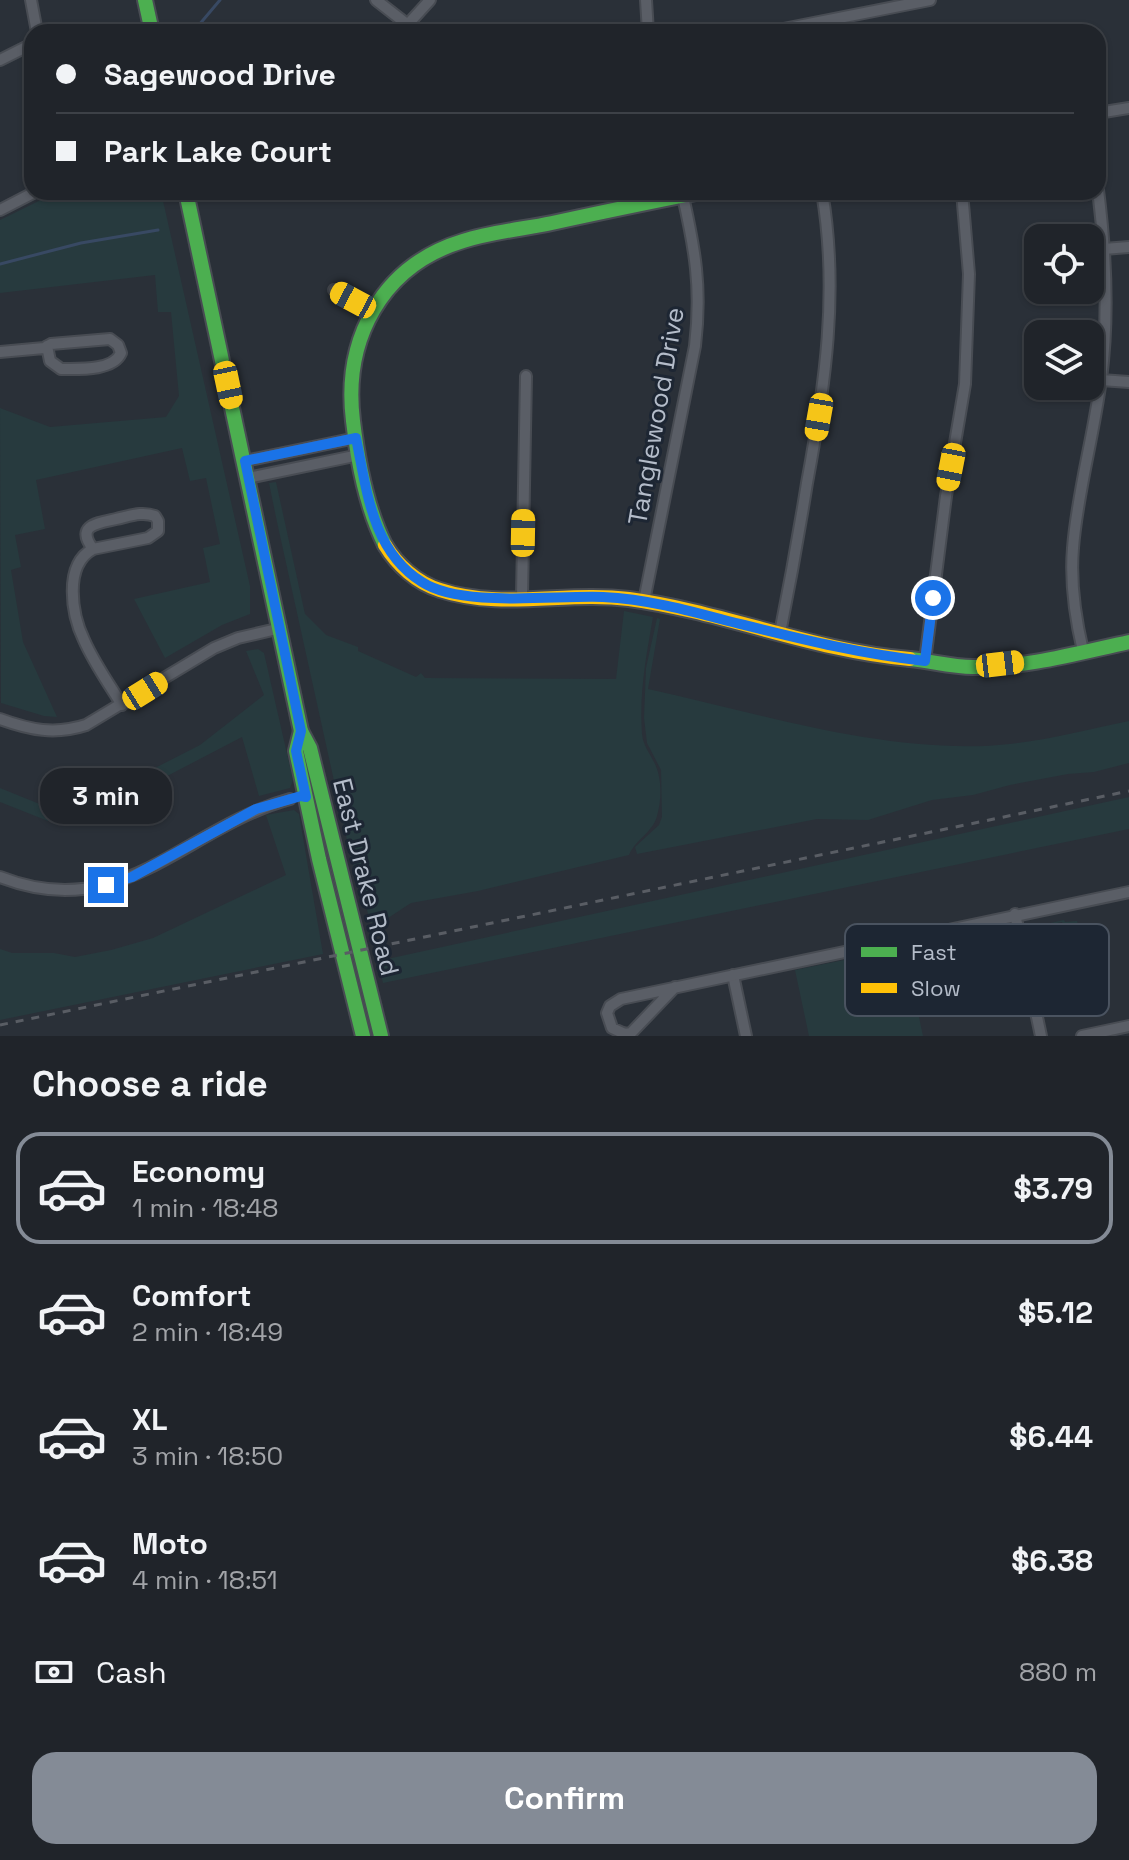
<!DOCTYPE html>
<html lang="en">
<head>
<meta charset="utf-8">
<style>
  :root { --surface:#20242a; --page:#2d3036; --text:#f1f3f6; --muted:#a2a4a8; --line:#3d4147; --accent:#848b96 }
  body { margin:0; font-family:"Space Grotesk",sans-serif; background:var(--page); color:var(--text); height:100vh; display:flex; flex-direction:column; font-size:30px; white-space:nowrap }
  * { box-sizing:border-box; margin:0 }
  p { font-size:26px; color:var(--muted) }
  .icon { flex:none; width:44px; height:44px; fill:none; stroke:currentColor; stroke-width:2; stroke-linecap:round; stroke-linejoin:round }
  .map { position:relative; height:1036px; overflow:hidden }
  .sheet { display:flex; flex-direction:column; background:var(--surface); flex:1 }
  .sheet>* { flex:none }
  .guide { position:absolute; left:24px; top:24px; width:1082px; height:176px; border-radius:24px; box-shadow:0 2px 6px #0004,0 0 0 2px var(--line); display:grid; align-content:center; height:176px; padding:0 32px; background:var(--surface) }
  .tools { position:absolute; left:1024px; top:224px; display:grid; gap:16px }
  .tools a { display:grid; place-items:center; width:80px; height:80px; border-radius:16px; background:var(--surface); box-shadow:0 2px 6px #0004,0 0 0 2px var(--line); font-size:40px }
  .end { position:absolute; width:36px; height:36px; margin:-18px; border:10px solid #1a73e8; background:#fff; box-shadow:0 0 0 4px #fff }
  .from { border-radius:50% }
  .bubble { position:absolute; height:56px; border-radius:24px; background:var(--surface); box-shadow:0 2px 6px #0004,0 0 0 2px var(--line); font-size:26px; font-weight:800; line-height:56px; text-align:center }
  .car { position:absolute; width:24px; height:48px; margin:-24px -12px; border-radius:10px; box-shadow:0 0 6px 2px #0007; background:linear-gradient(#f5c518 24%,#345 0 40%,#f5c518 0 76%,#345 0 86%,#f5c518 0) }
  .guide b { display:flex; align-items:center; gap:28px; height:76px; font-size:30px }
  .guide b+b { border-top:2px solid var(--line) }
  .guide i { width:20px; height:20px; background:var(--text) }
  ul { padding:0; list-style:none }
  li { display:flex; align-items:center; gap:24px; height:112px; margin:0 16px 12px; padding:0 16px; border:4px solid transparent; border-radius:24px }
  li div { flex:1 }
  li b { display:block; font-size:30px }
  li em { font-style:normal; font-weight:800 }
  li.selected { border-color:var(--accent) }
  li>.icon { width:72px; height:72px; stroke-width:1.5 }
  h2 { padding:0 32px; font-size:36px; line-height:96px }
  .pay { display:flex; align-items:center; gap:20px; height:88px; padding:0 32px; font-size:30px }
  .pay p { margin-inline-start:auto }
  .action { display:flex; gap:16px; margin-top:auto; padding:16px 32px }
  .action a { flex:1; height:92px; border-radius:24px; background:var(--accent); color:#fff; font-size:32px; font-weight:800; line-height:92px; text-align:center }
  .map>svg:first-child { display:block }
  .green { fill:#273a3e }
  .lines { fill:none; stroke-linecap:round; stroke-linejoin:round }
  .stream { stroke:#384963; stroke-width:3 }
  .street-casing { stroke:#484c53; stroke-width:14 }
  .fast-casing { stroke:#484c53; stroke-width:18 }
  .slow-casing { stroke:#484c53; stroke-width:18 }
  .street { stroke:#5a5e66; stroke-width:10 }
  .fast { stroke:#4caf50; stroke-width:14 }
  .slow { stroke:#ffc107; stroke-width:14 }
  .rail { stroke:#595d64; stroke-width:3; stroke-dasharray:8 8; stroke-linecap:butt }
  .route { stroke:#1a73e8; stroke-width:10 }
  .labels { text-anchor:middle; stroke-width:6; stroke-linejoin:round; paint-order:stroke }
  .street-label { font-size:26px; fill:#b4bcc9; stroke:#1d2633 }
  .key { fill:#1d2633; stroke:#4a5360; stroke-width:2 }
  .key-label { font-size:22px; fill:#b4bcc9 }
</style>
</head>
<body>
<div class="map">
<svg width="1129" height="1036" viewBox="0 0 1129 1036">
  <rect width="100%" height="100%" fill="#2a3038"/>
  <!-- green -->
  <g class="green">
    <polygon points="64,192 161,192 250,586 250,614 222,625 165,658 134,599 210,582 203,548 220,544 206,478 190,481 182,448 36,480 45,529 15,535 21,567 11,570 23,642 57,717 44,716 1,703 0,408 50,427 166,417 179,396 171,312 158,312 155,275 0,293 0,220 49,196"/>
    <path d="M276 482 305 614 326 635 358 647V651L416 677 421 673 425 678 616 679 624 611 653 617C646 657 639 693 642 734 643 745 649 752 654 762 662 777 662 799 657 816 653 832 635 840 629 855L478 891 411 903 388 918 371 923 359 885 362 884 358 870 355 871 349 849 277 522 269 483Z"/>
    <path d="M657 618 660 619 648 689C757 713 872 750 985 746 1033 744 1081 731 1129 721V763L1094 772 1068 774 1010 785 973 795 932 800 868 820 817 819 637 854 635 847 659 825 662 817 661 770 647 743 644 718 646 668Z"/>
    <polygon points="258,649 264,653 293,780 290,788 259,796 242,737 79,822 48,821 0,802 0,788 52,809 65,808 114,789 200,745 264,695 246,651"/>
    <polygon points="1129,797 1129,829 383,983 378,961"/>
    <polygon points="294,810 299,814 323,954 0,1020 0,949 12,953 54,953 75,957 111,950 153,938 286,875 266,815"/>
    <polygon points="1064,920 1065,922 1077,921 1084,945 1081,949 1059,953 1058,949 1068,947 1062,922 1043,926 1043,930 1038,934 1039,942 1034,944 1033,927"/>
    <polygon points="947,939 948,942 905,951 923,1036 809,1036 795,970"/>
  </g>
  <g class="lines">
    <!-- stream -->
    <g class="stream">
      <polyline points="193,32 220,0"/>
      <polyline points="0,264 81,243 158,230"/>
    </g>
    <!-- street casing -->
    <g class="street-casing">
      <g id="street">
        <polyline points="31,0 37,32"/>
        <polyline points="376,0 417,32"/>
        <polyline points="646,0 648,32"/>
        <polyline points="401,32 430,0"/>
        <polyline points="768,32 930,0"/>
        <polyline points="0,60 32,44"/>
        <polyline points="1098,113 1129,108"/>
        <polyline points="0,210 35,192"/>
        <polyline points="1104,249 1129,247"/>
        <polyline points="334,290 372,310"/>
        <path d="M0 352 44 348 51 344 110 339 118 345 121 353C113 371 79 369 61 369L50 361 47 346"/>
        <polyline points="1101,380 1129,382"/>
        <polyline points="245,461 356,438"/>
        <polyline points="248,478 359,455"/>
        <path d="M93 549C75 525 98 523 116 519 130 516 142 511 155 516L158 521V531L148 538 93 549C63 565 72 615 84 640 94 663 109 684 122 705"/>
        <polyline points="522,596 526,376"/>
        <path d="M644 601 695 346C702 288 695 249 682 192"/>
        <path d="M780 633C790 583 799 533 807 483 825 386 839 291 822 192"/>
        <path d="M1083 651C1075 617 1070 583 1073 548 1077 494 1094 435 1101 379 1109 317 1106 253 1098 190"/>
        <polyline points="925,661 946,496 965,384 969,274 962,192"/>
        <path d="M0 719C30 730 55 735 86 725L214 648 238 638 281 628"/>
        <path d="M0 877C122 925 184 828 290 799"/>
        <polyline points="1015,914 1041,1036"/>
        <polyline points="733,975 746,1036"/>
        <polyline points="675,987 631,1033 625,1034 612,1028 607,1013 610,1006 621,999 1129,892"/>
        <polyline points="1082,1036 1129,1026"/>
      </g>
    </g>
    <!-- fast casing -->
    <g class="fast-casing">
      <g id="fast">
        <polyline points="145,0 152,32"/>
        <polyline points="186,192 301,731 310,748 381,1036"/>
        <path d="M385 545C366 507 358 463 353 421 343 340 381 266 463 241 491 232 523 229 552 223 602 212 651 202 701 192"/>
        <path d="M910 659C931 661 951 667 973 667 1025 668 1078 653 1129 642"/>
        <polyline points="301,731 296,751 319,859 363,1036"/>
      </g>
    </g>
    <!-- slow casing -->
    <g class="slow-casing">
      <path id="slow" d="M385 545C397 565 417 583 440 590 501 610 567 591 629 599 724 612 814 651 910 659"/>
    </g>
    <!-- street -->
    <use href="#street" class="street"/>
    <!-- fast -->
    <use href="#fast" class="fast"/>
    <!-- slow -->
    <use href="#slow" class="slow"/>
    <!-- rail -->
    <polyline class="rail" points="0,1025 1129,791"/>
  </g>
  <g class="lines">
    <!-- route -->
    <path class="route" d="M106 885 132 877 256 809 301 796 306 797 296 751 301 731 245 461 356 438C367 491 372 551 422 582 462 608 554 595 603 597 646 599 687 610 728 621 793 637 858 654 925 661L933 598"/>
  </g>
  <g class="labels">
    <!-- street labels -->
    <g class="street-label">
      <text transform="translate(656 416) rotate(-80)" y="9">Tanglewood Drive</text>
      <text transform="translate(366 877) rotate(76)" y="9">East Drake Road</text>
    </g>
  </g>
  <!-- legend -->
  <rect x="845" y="924" width="264" height="92" rx="12" class="key"/>
  <rect x="861" y="947" width="36" height="10" fill="#4caf50"/>
  <rect x="861" y="983" width="36" height="10" fill="#ffc107"/>
  <g class="key-label">
    <text x="911" y="960">Fast</text>
    <text x="911" y="996">Slow</text>
  </g>
</svg>
<div class="tools">
<a><svg class="icon" aria-label="locate" viewBox="0 0 24 24"><circle cx="12" cy="12" r="6"/><path d="M12 2v4M12 18v4M2 12h4M18 12h4"/></svg></a>
<a><svg class="icon" aria-label="layers" viewBox="0 0 24 24"><path d="M12 4l9 5-9 5-9-5zM3 14l9 5 9-5"/></svg></a>
</div>
<i class="end from" style="left:933px;top:598px"></i>
<i class="end" style="left:106px;top:885px"></i>
<div class="bubble" style="left:40px;top:768px;width:132px">3 min</div>
<i class="car" style="left:353px;top:300px;rotate:298deg"></i>
<i class="car" style="left:228px;top:385px;rotate:168deg"></i>
<i class="car" style="left:819px;top:417px;rotate:190deg"></i>
<i class="car" style="left:951px;top:467px;rotate:191deg"></i>
<i class="car" style="left:523px;top:533px;rotate:1deg"></i>
<i class="car" style="left:1000px;top:664px;rotate:83deg"></i>
<i class="car" style="left:145px;top:691px;rotate:58deg"></i>
<div class="guide">
<b><i class="from"></i>Sagewood Drive</b>
<b><i></i>Park Lake Court</b>
</div>
</div>
<section class="sheet">
<h2>Choose a ride</h2>
<ul>
<li class="selected"><svg class="icon" aria-label="car" viewBox="0 0 24 24"><path d="M5 17H2v-5l4-1 3-4h7l3 4 3 1v5h-3M9 17h6M6 11h13"/><circle cx="7" cy="17" r="2"/><circle cx="17" cy="17" r="2"/></svg><div><b>Economy</b><p>1 min · 18:48</p></div><em>$3.79</em></li>
<li><svg class="icon" aria-label="car" viewBox="0 0 24 24"><path d="M5 17H2v-5l4-1 3-4h7l3 4 3 1v5h-3M9 17h6M6 11h13"/><circle cx="7" cy="17" r="2"/><circle cx="17" cy="17" r="2"/></svg><div><b>Comfort</b><p>2 min · 18:49</p></div><em>$5.12</em></li>
<li><svg class="icon" aria-label="car" viewBox="0 0 24 24"><path d="M5 17H2v-5l4-1 3-4h7l3 4 3 1v5h-3M9 17h6M6 11h13"/><circle cx="7" cy="17" r="2"/><circle cx="17" cy="17" r="2"/></svg><div><b>XL</b><p>3 min · 18:50</p></div><em>$6.44</em></li>
<li><svg class="icon" aria-label="car" viewBox="0 0 24 24"><path d="M5 17H2v-5l4-1 3-4h7l3 4 3 1v5h-3M9 17h6M6 11h13"/><circle cx="7" cy="17" r="2"/><circle cx="17" cy="17" r="2"/></svg><div><b>Moto</b><p>4 min · 18:51</p></div><em>$6.38</em></li>
</ul>
<div class="pay"><svg class="icon" aria-label="cash" viewBox="0 0 24 24"><path d="M3 7h18v10H3z"/><circle cx="12" cy="12" r="2"/></svg>Cash<p>880 m</p></div>
<div class="action"><a>Confirm</a></div>
</section>
</body>
</html>
